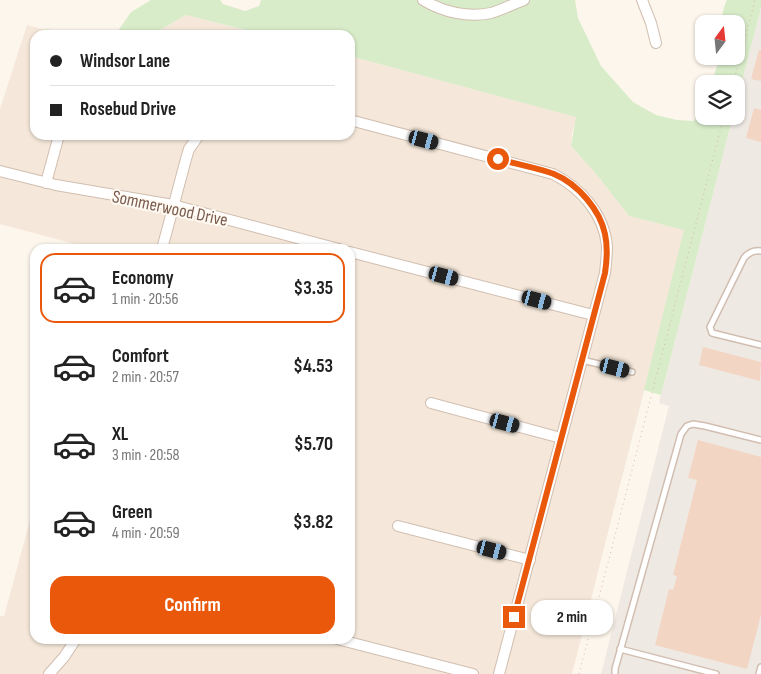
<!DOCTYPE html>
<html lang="en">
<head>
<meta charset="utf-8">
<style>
  :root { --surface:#fff; --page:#f2f2f2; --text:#222; --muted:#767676; --line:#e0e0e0; --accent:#ea580c }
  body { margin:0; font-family:"Sofia Sans Condensed",sans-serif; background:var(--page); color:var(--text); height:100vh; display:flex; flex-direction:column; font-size:19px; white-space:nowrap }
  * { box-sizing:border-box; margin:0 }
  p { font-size:16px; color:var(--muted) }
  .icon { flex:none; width:28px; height:28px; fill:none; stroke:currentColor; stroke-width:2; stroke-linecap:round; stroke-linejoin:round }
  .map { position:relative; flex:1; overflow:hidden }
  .sheet { position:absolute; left:30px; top:244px; width:325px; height:400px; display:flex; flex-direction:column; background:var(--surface); border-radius:15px; box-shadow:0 1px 4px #0004 }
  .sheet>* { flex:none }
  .banner { position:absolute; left:30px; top:30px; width:325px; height:110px; border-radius:15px; box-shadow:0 1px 4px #0004; display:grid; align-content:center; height:110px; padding:0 20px; background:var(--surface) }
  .needle { width:32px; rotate:15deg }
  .fabs { position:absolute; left:695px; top:15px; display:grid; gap:10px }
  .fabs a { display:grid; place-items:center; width:50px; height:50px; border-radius:10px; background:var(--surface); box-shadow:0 1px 4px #0004; font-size:25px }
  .end { position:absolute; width:22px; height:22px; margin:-11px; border:6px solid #ea580c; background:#fff; box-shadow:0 0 0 2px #fff }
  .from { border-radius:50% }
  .bubble { position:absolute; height:35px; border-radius:15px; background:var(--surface); box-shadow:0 1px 4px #0004; font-size:16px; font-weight:700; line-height:35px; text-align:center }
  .car { position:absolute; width:15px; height:30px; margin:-15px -8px; border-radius:6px; box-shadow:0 0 4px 1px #0007; background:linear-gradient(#222 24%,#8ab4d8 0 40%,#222 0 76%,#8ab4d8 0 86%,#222 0) }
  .banner b { display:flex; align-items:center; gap:18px; height:48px; font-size:19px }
  .banner b+b { border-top:1px solid var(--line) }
  .banner i { width:12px; height:12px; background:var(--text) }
  ul { padding:9px 0 0; list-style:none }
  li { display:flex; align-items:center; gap:15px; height:70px; margin:0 10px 8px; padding:0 10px; border:2px solid transparent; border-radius:15px }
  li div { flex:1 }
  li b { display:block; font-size:19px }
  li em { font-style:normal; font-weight:700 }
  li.current { border-color:var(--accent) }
  li>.icon { width:45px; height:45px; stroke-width:1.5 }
  .primary-button { display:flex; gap:10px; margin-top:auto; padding:10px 20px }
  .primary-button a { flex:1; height:58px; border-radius:15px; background:var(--accent); color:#fff; font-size:20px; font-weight:700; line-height:58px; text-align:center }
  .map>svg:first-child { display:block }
  .residential { fill:#f5e8da }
  .industrial { fill:#efe9e4 }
  .green { fill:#d8ecc9 }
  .building { fill:#f3d5c3 }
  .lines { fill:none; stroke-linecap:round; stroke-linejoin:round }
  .lane-casing { stroke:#d1beb0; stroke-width:8 }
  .street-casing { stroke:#d1beb0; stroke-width:12 }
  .path { stroke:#d9b8a5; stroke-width:1; stroke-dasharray:1 4; stroke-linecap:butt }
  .lane { stroke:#fff; stroke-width:5 }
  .street { stroke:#fff; stroke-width:10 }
  .route { stroke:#ea580c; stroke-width:6 }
  .labels { text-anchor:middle; stroke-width:4; stroke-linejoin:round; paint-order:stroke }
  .street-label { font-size:18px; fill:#7a5c4d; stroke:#fffaf3 }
</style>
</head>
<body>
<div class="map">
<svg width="761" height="674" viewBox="0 0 761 674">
  <rect width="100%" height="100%" fill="#fdf6ec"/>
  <!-- residential -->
  <g class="residential">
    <polygon points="186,15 266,35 151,35"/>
    <polygon points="27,25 63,35 35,35 35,135 350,135 350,56 577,117 572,134 571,146 597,175 629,216 685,230 572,674 0,674 0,616 4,616 35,502 35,639 350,639 350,249 93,249 0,224 0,109"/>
  </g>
  <!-- industrial -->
  <polygon class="industrial" points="761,8 761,674 601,674 669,406 659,403 733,116 736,116 736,104"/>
  <!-- green -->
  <g class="green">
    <polygon points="151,0 220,0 223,4 245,11 259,6 261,0 575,0 578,18 601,66 633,102 656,115 677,120 694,121 704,100 704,116 733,116 661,395 644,390 684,230 629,216 597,175 571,146 576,117 350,56 350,35 266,35 186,15 151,35 63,35 42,29 92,34 118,31 131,12"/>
    <polygon points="727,0 761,0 761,8 736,104 736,84 711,84 718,63 718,56 736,56 736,24 720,24 725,4"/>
  </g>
  <!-- building -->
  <g class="building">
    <polygon points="759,50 761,50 761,81 751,79"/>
    <polygon points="754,108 761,110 761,142 746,138"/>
    <polygon points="703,347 761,362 760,381 699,365"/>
    <polygon points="698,440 761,457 761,615 747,669 655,645 669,589 673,590 677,576 673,575 697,480 688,478"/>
  </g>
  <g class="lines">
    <!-- lane casing -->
    <g class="lane-casing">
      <g id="lane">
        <path d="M761 251C754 250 748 253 744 258L710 327 712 333 761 345"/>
        <polyline points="582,360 632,372"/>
        <polyline points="620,649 716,674"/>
        <polyline points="615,674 615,669 681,434 687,426 693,424 705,426 761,440"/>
        <polyline points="759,674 761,667"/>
      </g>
    </g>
    <!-- street casing -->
    <g class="street-casing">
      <g id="street">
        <path d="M423 0C443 12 468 18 491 13 502 10 513 4 524 0"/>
        <polyline points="642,0 651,23 656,43"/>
        <path d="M350 120 553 174C581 188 604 214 607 246 607 255 606 264 605 273L499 674"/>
        <polyline points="0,171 56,185 173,205 339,249"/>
        <polyline points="46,183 59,135"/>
        <polyline points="162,249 186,159 189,149 199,135"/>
        <polyline points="350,252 593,315"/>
        <polyline points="431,403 561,438"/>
        <polyline points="398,526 530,560"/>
        <polyline points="337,639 473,674"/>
        <polyline points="49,674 64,657 76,639"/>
      </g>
    </g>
    <!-- path -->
    <g class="path">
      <polyline points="733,84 755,0"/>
      <polyline points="579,674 724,116"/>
    </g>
    <!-- lane -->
    <use href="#lane" class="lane"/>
    <!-- street -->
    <use href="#street" class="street"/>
  </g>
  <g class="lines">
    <!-- route -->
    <path class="route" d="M498 159C515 164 538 168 554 174 578 184 600 210 605 234 608 248 607 260 605 273L514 617"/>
  </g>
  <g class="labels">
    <!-- street labels -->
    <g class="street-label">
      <text transform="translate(170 208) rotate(12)" y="6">Sommerwood Drive</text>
    </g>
  </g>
</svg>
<div class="fabs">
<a><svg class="needle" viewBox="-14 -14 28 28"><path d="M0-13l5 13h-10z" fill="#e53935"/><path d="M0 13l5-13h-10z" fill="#767676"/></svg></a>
<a><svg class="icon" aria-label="layers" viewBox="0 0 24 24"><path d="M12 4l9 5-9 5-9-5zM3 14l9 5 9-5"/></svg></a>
</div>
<i class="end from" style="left:498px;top:159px"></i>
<i class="end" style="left:514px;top:617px"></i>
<div class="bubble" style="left:531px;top:600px;width:82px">2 min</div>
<i class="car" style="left:424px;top:140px;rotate:105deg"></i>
<i class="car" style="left:444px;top:276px;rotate:105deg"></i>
<i class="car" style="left:537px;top:300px;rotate:105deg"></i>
<i class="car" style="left:615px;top:368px;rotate:104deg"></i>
<i class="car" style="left:505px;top:423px;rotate:105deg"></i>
<i class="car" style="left:492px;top:550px;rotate:105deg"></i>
<div class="banner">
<b><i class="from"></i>Windsor Lane</b>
<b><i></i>Rosebud Drive</b>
</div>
<section class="sheet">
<ul>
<li class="current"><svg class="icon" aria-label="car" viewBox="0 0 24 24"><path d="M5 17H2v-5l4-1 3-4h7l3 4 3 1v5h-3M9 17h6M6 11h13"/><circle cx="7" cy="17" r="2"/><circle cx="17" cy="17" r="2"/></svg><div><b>Economy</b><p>1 min · 20:56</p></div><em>$3.35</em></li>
<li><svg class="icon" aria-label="car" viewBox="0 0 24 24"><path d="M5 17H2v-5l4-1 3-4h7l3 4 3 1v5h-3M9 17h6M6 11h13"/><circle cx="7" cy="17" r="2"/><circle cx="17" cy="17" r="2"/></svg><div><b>Comfort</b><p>2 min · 20:57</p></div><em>$4.53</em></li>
<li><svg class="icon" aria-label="car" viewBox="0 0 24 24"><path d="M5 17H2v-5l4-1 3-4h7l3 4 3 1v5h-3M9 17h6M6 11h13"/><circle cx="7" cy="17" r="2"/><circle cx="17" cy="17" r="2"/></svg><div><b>XL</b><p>3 min · 20:58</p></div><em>$5.70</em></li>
<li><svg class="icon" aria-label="car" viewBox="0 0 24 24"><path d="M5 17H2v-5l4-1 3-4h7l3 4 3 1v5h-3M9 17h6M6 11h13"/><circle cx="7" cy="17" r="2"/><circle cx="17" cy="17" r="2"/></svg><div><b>Green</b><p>4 min · 20:59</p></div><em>$3.82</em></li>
</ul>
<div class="primary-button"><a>Confirm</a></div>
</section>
</div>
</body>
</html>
